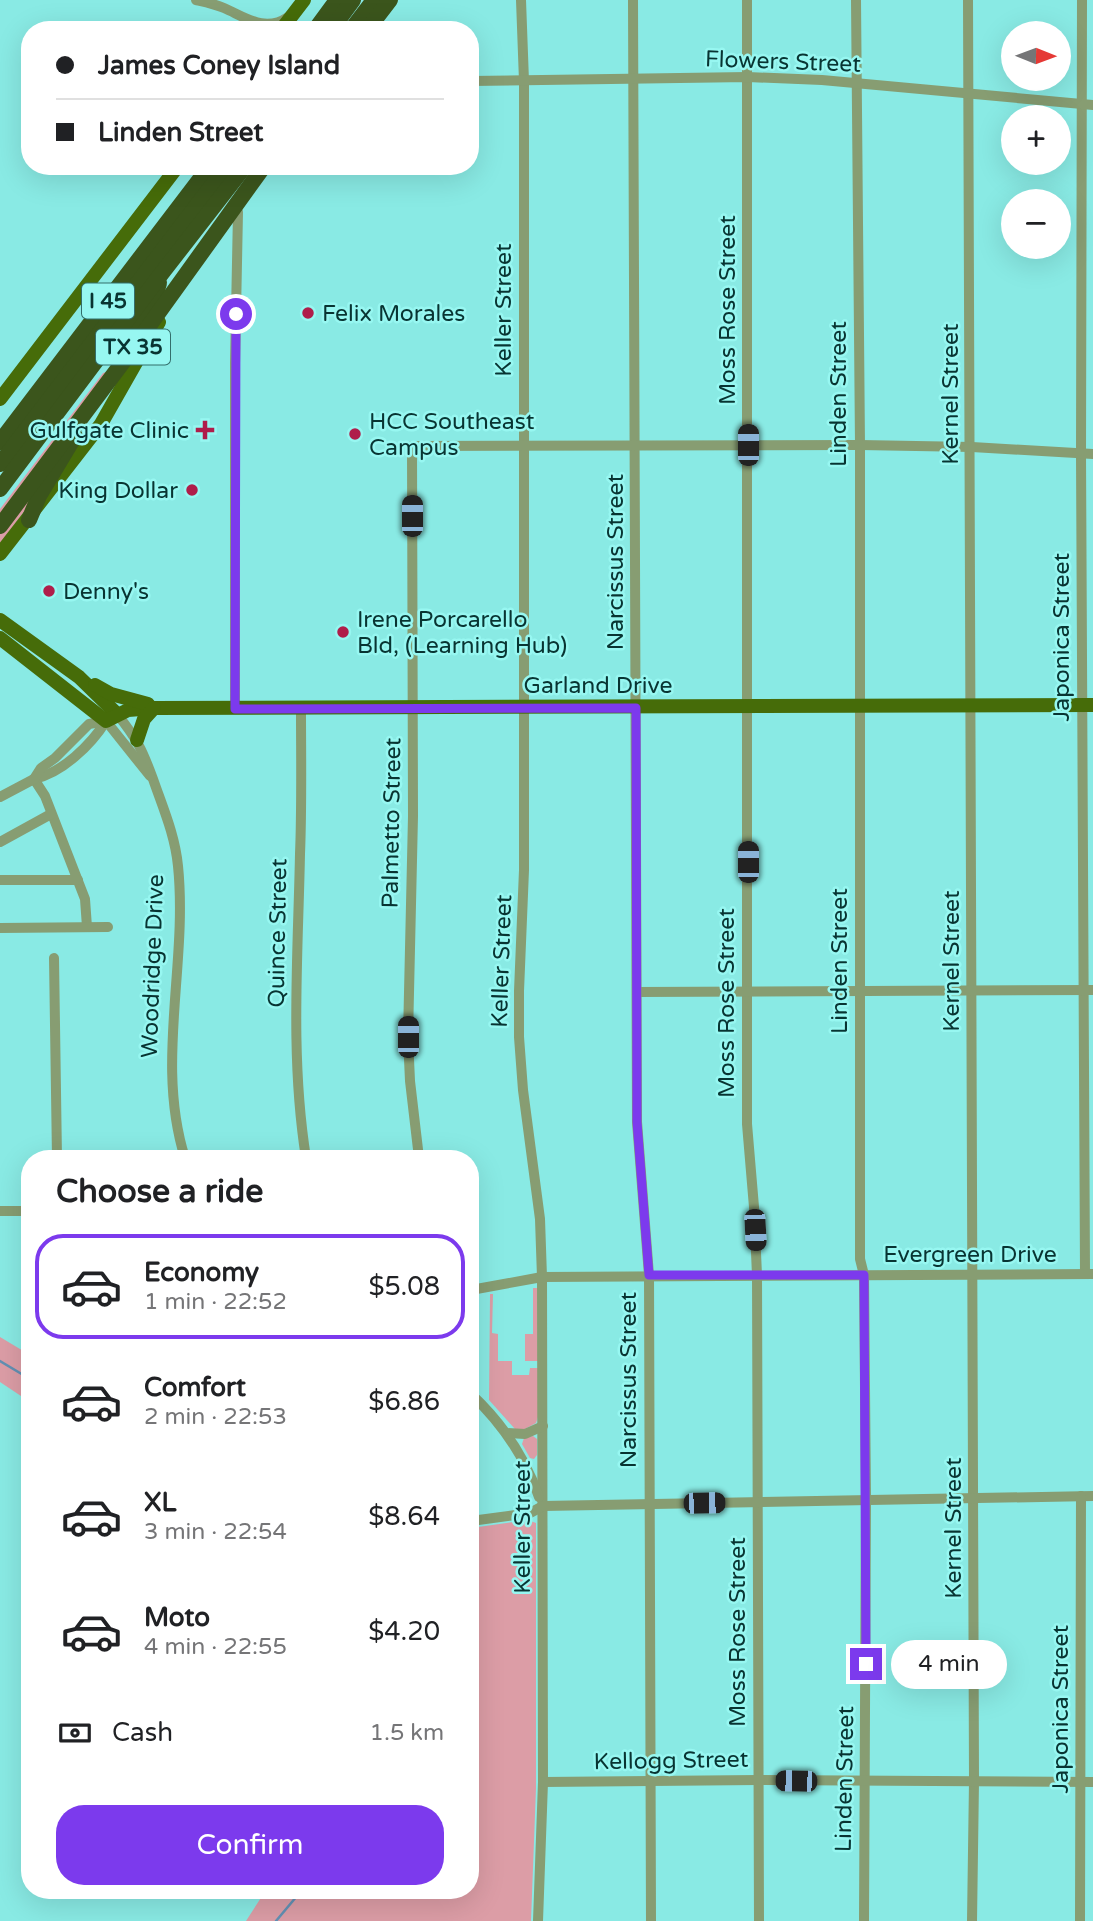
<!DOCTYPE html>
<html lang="en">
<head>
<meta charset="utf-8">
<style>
  :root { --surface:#fff; --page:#f6f6f6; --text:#202124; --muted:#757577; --line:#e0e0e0; --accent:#7c3aed }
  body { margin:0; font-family:"Varela Round",sans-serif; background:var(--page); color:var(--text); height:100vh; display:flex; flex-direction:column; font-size:26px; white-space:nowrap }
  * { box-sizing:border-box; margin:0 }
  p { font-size:23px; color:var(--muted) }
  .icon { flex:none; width:38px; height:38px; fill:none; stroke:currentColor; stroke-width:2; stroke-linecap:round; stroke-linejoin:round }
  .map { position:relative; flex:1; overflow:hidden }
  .side { position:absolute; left:21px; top:1150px; width:458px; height:749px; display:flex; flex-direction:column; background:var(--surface); border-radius:28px; box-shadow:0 7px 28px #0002 }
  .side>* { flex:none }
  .top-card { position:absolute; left:21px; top:21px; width:458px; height:154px; border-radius:28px; box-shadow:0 7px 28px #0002; display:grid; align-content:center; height:154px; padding:0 35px; background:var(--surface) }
  .needle { width:46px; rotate:91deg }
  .controls { position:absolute; left:1001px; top:21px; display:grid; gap:14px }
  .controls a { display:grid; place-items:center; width:70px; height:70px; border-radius:50%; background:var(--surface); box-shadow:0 7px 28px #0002; font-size:35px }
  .end { position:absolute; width:32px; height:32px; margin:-16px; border:9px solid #7c3aed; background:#fff; box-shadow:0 0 0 4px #fff }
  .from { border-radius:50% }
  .bubble { position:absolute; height:49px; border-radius:24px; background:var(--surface); box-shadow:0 7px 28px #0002; font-size:23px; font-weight:600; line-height:49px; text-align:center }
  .car { position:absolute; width:21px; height:42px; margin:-21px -10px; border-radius:9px; box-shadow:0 0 5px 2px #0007; background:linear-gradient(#222 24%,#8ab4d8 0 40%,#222 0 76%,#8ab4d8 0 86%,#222 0) }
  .top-card b { display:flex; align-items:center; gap:24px; height:66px; font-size:26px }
  .top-card b+b { border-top:2px solid var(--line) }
  .top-card i { width:18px; height:18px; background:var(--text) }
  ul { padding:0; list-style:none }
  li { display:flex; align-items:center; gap:21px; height:105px; margin:0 14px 10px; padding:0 21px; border:4px solid transparent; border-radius:28px }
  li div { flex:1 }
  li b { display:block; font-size:26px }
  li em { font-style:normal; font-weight:600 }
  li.active { border-color:var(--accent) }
  li>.icon { width:63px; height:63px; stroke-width:1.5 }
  h2 { padding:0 35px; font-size:32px; line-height:84px }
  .pay { display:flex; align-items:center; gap:18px; height:77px; padding:0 35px; font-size:26px }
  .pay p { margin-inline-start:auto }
  .cta { display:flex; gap:14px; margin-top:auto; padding:14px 35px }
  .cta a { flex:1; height:80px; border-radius:28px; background:var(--accent); color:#fff; font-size:28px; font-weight:600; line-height:80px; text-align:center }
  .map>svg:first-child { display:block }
  .green { fill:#dc9da6 }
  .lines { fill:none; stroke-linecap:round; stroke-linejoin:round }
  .stream { stroke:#6290b3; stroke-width:2.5 }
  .minor { stroke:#879d72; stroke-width:10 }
  .major { stroke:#466c09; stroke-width:14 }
  .highway { stroke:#3b551c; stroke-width:16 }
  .highway-bridge { stroke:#3b551c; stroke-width:16 }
  .route { stroke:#7c3aed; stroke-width:9 }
  .poi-dot { fill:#af1d4a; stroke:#97f7f1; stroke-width:2.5 }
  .labels { text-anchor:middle; stroke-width:5; stroke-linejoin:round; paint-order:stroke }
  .shield { fill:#97f7f1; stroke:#336e6b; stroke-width:2 }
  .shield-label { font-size:21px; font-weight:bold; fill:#083432 }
  .street-label { font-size:23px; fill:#083432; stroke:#97f7f1 }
  .poi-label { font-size:23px; fill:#083432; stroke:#97f7f1; text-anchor:start }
</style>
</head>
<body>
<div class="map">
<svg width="1093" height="1921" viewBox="0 0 1093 1921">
  <rect width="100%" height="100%" fill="#89eae4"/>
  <!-- green -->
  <g class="green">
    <polygon points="109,371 29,505 0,544 0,509 103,373"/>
    <polygon points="533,1288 537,1288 538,1361 525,1361 525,1334 533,1334"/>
    <polygon points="490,1294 493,1294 492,1333 498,1334 498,1361 512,1361 512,1375 529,1375 530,1368 538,1368 538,1417 536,1423 523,1430 515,1429 489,1400"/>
    <polygon points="0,1337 30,1355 30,1402 0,1382"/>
    <polygon points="533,1436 537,1439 537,1455 534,1459 530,1458 522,1444 524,1438"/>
    <polygon points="528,1520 536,1523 536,1788 531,1921 246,1921 266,1890 471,1890 471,1528"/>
  </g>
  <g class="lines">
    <!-- stream -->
    <g class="stream">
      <polyline points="0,1361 30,1379"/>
      <polyline points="276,1921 302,1890"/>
    </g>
    <!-- minor -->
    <g class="minor">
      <path d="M196 0C205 2 215 4 224 8 245 17 265 33 288 17"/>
      <polyline points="521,0 524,81 524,870 519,991 519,1037 523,1090 540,1219 542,1277 543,1782 538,1921"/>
      <polyline points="633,0 637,1122 649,1275 651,1921"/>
      <polyline points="747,0 747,1124 754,1207 757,1275 759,1921"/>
      <polyline points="856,0 860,445 860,1259 864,1275 866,1500 864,1921"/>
      <polyline points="968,0 974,1781 972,1921"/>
      <polyline points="1082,0 1081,454 1085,1274"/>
      <polyline points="471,81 748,77 822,80 1093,105"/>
      <polyline points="235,709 235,363 238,212"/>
      <path d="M301 709C301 757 302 806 300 854 298 956 290 1057 306 1158"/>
      <path d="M117 714C137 739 142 749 153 779 163 808 175 835 178 866 188 964 155 1063 185 1158"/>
      <polyline points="106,721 150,776"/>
      <polyline points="34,779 45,796 85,899 87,927"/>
      <path d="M34 779C62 773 91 745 106 721"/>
      <polyline points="0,797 34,779 41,768 55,758 89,724 106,721"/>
      <polyline points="0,842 51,814"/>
      <polyline points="0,880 78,880"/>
      <polyline points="0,928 108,927"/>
      <polyline points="54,958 57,1158"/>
      <polyline points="637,992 1093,990"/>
      <polyline points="419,1158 410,1081 408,1037 413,816 412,446 860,445 972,447 1093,454"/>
      <polyline points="0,1211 30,1211"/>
      <polyline points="471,1290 542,1277 1093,1274"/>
      <path d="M471 1394C502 1423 525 1457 539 1497"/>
      <polyline points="506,1433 525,1434 543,1426"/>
      <polyline points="471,1521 530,1513 543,1506 1093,1496"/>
      <polyline points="543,1782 758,1780 1093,1782"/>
      <polyline points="1080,1921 1081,1496"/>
    </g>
    <!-- major -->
    <g class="major">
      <polyline points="281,30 304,0"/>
      <polyline points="0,399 178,166"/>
      <polyline points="0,554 101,424 159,322"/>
      <polyline points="0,620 79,677 117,714"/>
      <polyline points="0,638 106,721 128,710 154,708 1093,705"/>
      <polyline points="95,685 111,694 148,704"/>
      <polyline points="137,740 144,719 154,708"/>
    </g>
    <!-- highway -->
    <g class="highway">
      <polyline points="315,30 337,0"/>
      <polyline points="331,30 353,0"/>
      <polyline points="351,30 374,0"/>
      <polyline points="367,30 390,0"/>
      <polyline points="132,338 153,304 159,283"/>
      <polyline points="0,442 210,166"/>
      <polyline points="0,464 227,166"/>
      <polyline points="0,489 162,273 245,166"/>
      <polyline points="29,520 39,496 75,436"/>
    </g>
    <!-- highway-bridge -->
    <polyline class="highway-bridge" points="0,526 123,362 264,166"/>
  </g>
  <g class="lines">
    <!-- route -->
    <polyline class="route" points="236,314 235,709 636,708 637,1122 649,1275 864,1275 866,1664"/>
  </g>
  <!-- markers -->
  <g class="poi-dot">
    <circle cx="308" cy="313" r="7"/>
    <path d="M201.5 419.5h7v7h7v7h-7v7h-7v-7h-7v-7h7z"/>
    <circle cx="355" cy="434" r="7"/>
    <circle cx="192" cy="490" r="7"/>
    <circle cx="49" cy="591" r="7"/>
    <circle cx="343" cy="632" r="7"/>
  </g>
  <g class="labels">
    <!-- shield labels -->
    <g class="shield">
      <rect x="82" y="283.5" width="52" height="35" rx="5"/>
      <rect x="96" y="329.5" width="74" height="35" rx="5"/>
    </g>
    <g class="shield-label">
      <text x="108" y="308">I 45</text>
      <text x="133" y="354">TX 35</text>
    </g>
    <!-- street labels -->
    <g class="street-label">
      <text transform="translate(783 61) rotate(2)" y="8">Flowers Street</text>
      <text transform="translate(503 310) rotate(-90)" y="8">Keller Street</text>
      <text transform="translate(727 310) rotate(-90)" y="8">Moss Rose Street</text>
      <text transform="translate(838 394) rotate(-90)" y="8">Linden Street</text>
      <text transform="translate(950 394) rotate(-90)" y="8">Kernel Street</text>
      <text transform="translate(615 562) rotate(-90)" y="8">Narcissus Street</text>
      <text transform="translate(1061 637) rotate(-90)" y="8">Japonica Street</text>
      <text x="598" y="693">Garland Drive</text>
      <text transform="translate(391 823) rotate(-89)" y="8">Palmetto Street</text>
      <text transform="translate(277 933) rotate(-89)" y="8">Quince Street</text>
      <text transform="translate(501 961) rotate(-88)" y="8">Keller Street</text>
      <text transform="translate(839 961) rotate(-90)" y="8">Linden Street</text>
      <text transform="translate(951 961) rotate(-90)" y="8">Kernel Street</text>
      <text transform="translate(152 966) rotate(-88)" y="8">Woodridge Drive</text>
      <text transform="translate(726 1003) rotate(-90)" y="8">Moss Rose Street</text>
      <text x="970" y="1262">Evergreen Drive</text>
      <text transform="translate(628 1380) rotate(-90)" y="8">Narcissus Street</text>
      <text transform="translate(522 1527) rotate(-90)" y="8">Keller Street</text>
      <text transform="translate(953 1528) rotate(-90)" y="8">Kernel Street</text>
      <text transform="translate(737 1632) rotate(-90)" y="8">Moss Rose Street</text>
      <text transform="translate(1060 1709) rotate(-90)" y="8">Japonica Street</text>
      <text transform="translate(671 1760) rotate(-1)" y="8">Kellogg Street</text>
      <text transform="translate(844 1779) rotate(-89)" y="8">Linden Street</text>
    </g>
    <!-- poi labels -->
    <g class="poi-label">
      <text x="322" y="321">Felix Morales</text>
      <text x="369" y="429">HCC Southeast<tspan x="369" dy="26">Campus</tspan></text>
      <text x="189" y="438" text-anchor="end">Gulfgate Clinic</text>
      <text x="178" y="498" text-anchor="end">King Dollar</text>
      <text x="63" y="599">Denny's</text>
      <text x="357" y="627">Irene Porcarello<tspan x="357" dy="26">Bld, (Learning Hub)</tspan></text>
    </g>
  </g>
</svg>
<div class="controls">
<a><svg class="needle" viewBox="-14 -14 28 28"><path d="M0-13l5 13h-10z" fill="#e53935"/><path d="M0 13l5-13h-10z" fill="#757577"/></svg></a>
<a>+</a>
<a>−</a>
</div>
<i class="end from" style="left:236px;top:314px"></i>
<i class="end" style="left:866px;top:1664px"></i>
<div class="bubble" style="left:891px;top:1640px;width:116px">4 min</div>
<i class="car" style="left:748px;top:445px;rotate:0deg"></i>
<i class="car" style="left:412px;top:516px;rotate:0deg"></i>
<i class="car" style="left:748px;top:862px;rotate:0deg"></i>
<i class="car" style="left:408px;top:1037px;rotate:0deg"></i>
<i class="car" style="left:755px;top:1230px;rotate:177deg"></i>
<i class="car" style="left:704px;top:1503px;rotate:89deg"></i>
<i class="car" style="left:796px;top:1781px;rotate:271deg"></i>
<div class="top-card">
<b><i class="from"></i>James Coney Island</b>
<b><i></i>Linden Street</b>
</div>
<section class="side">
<h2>Choose a ride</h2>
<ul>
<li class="active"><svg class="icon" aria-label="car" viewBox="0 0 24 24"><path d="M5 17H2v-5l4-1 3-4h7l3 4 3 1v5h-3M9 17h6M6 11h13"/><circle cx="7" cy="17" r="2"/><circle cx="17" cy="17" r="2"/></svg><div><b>Economy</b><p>1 min · 22:52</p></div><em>$5.08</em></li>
<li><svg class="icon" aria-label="car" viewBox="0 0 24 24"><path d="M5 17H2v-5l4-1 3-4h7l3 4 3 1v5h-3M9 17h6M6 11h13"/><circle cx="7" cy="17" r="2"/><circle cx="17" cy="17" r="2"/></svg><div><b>Comfort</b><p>2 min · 22:53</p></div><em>$6.86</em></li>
<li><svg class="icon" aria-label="car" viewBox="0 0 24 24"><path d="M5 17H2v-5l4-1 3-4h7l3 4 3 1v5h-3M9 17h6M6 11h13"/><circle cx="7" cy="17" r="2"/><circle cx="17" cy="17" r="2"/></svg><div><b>XL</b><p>3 min · 22:54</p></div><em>$8.64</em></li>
<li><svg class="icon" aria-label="car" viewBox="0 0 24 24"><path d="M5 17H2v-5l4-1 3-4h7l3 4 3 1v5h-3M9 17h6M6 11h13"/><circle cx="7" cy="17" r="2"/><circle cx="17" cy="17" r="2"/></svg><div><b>Moto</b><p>4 min · 22:55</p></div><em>$4.20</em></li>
</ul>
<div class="pay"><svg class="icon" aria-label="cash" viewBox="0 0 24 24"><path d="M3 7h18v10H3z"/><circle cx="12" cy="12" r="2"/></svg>Cash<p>1.5 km</p></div>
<div class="cta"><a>Confirm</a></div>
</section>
</div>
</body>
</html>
